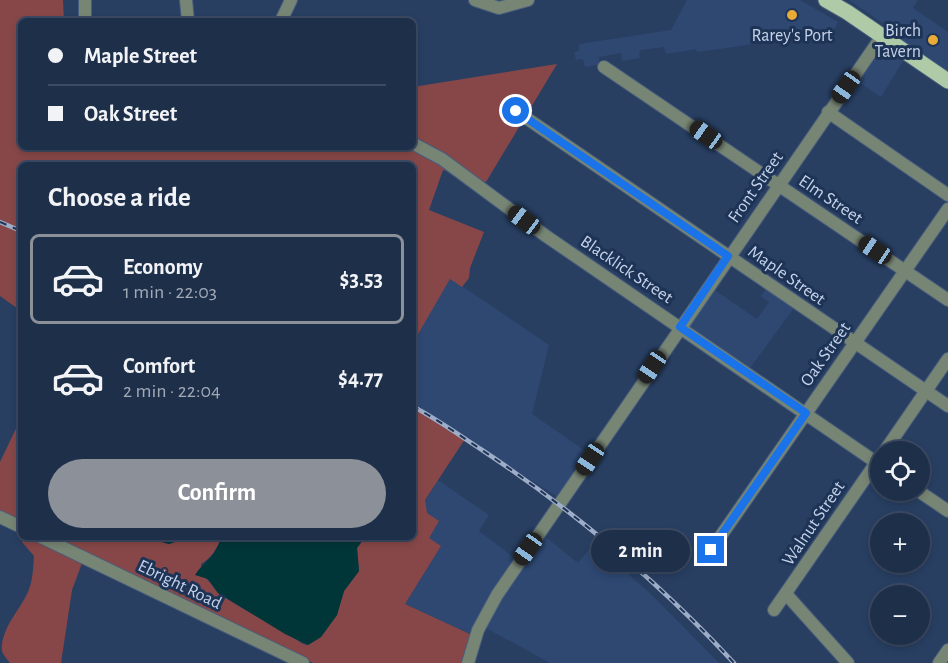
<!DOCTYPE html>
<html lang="en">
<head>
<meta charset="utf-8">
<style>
  :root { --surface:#1e2f4a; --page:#2b3b54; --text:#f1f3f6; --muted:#a1a9b5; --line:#3c4a62; --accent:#8c9099 }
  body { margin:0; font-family:"Alegreya Sans",sans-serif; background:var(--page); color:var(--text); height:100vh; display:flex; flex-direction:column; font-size:22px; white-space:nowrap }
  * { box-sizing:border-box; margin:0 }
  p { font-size:20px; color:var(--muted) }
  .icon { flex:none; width:33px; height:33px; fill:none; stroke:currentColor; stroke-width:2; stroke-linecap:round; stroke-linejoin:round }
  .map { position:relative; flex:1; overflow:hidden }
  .side { position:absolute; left:18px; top:162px; width:398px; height:378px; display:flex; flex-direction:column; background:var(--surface); border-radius:9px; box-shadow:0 3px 9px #0003,0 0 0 2px var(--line) }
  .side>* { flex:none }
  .hud { position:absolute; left:18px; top:18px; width:398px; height:132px; border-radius:9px; box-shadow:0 3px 9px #0003,0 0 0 2px var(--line); display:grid; align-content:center; height:132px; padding:0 30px; background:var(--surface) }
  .controls { position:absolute; left:870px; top:441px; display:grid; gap:12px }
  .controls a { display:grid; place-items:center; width:60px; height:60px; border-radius:50%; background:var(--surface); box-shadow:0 3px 9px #0003,0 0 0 2px var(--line); font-size:30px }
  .end { position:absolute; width:27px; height:27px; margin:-14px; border:8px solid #1a73e8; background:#fff; box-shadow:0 0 0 3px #fff }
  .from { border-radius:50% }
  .bubble { position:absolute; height:42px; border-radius:21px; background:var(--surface); box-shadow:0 3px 9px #0003,0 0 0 2px var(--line); font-size:20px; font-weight:600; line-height:42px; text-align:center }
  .car { position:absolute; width:18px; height:36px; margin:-18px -9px; border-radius:8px; box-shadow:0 0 4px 2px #0007; background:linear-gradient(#222 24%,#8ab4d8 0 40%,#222 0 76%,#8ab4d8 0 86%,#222 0) }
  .hud b { display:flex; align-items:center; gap:21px; height:57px; font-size:22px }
  .hud b+b { border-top:2px solid var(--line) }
  .hud i { width:15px; height:15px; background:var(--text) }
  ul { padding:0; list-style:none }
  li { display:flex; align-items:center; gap:18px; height:90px; margin:0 12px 9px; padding:0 18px; border:3px solid transparent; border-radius:9px }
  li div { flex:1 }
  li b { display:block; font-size:22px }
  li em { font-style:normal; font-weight:600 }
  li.active { border-color:var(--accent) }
  li>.icon { width:54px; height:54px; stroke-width:1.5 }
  h2 { padding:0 30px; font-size:27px; line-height:72px }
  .button { display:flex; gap:12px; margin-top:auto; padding:12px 30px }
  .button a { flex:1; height:69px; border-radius:36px; background:var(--accent); color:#fff; font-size:24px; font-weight:600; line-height:69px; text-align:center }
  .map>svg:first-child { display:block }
  .built { fill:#2e4872 }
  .green { fill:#874748 }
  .water { fill:#003638 }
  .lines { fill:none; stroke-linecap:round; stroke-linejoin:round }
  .minor-casing { stroke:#485d7d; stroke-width:14 }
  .major-casing { stroke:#485d7d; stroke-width:17 }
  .minor { stroke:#778574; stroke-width:12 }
  .major { stroke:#aecaa7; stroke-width:15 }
  .rail-casing { stroke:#9eadc7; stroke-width:4.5 }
  .rail { stroke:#1e3457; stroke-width:2; stroke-dasharray:7; stroke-linecap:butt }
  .route { stroke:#1a73e8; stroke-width:8 }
  .poi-dot { fill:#e8ab37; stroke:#1e3457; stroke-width:2 }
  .labels { text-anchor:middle; stroke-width:6; stroke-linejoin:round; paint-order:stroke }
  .poi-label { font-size:18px; fill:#c6d3e9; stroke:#1e3457; text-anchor:end }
  .street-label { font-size:18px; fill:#c6d3e9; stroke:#1e3457 }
</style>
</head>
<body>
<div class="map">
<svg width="948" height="663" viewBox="0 0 948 663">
  <rect width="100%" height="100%" fill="#283f62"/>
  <!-- built -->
  <g class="built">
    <polygon points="687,0 800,0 838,22 833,31 828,34 802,33 741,46 697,52 696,49 666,54 664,47 641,50 639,52 640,58 622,61 621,53 599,57 599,65 585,67 583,59 576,60 574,52 579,51 579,44 671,30"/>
    <polygon points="849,0 918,0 913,8 948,32 948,74 946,69 884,28 884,24"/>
    <polygon points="882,48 903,61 881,97 858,82"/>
    <polygon points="450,278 549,345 532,414 597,459 567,503 413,405 412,340 414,340"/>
    <polygon points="770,282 799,301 742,379 680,336 713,289 757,319 769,302 761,296"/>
    <polygon points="438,480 489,515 479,531 516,559 472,635 405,604 441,546 428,538 425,500"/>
    <polygon points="543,535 578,563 594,544 653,596 719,663 550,663 484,627 490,613"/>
  </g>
  <!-- green -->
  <g class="green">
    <polygon points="0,0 63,0 64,21 21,21 21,147 412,147 413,87 557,64 486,182 443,170 429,210 484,232 470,268 469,278 462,287 450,279 414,341 412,165 21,165 21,311 0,296"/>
    <path d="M413 405 467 440 463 442 425 500 427 513 439 521 429 538 441 546 405 604 472 635 464 663H313L53 537H144L169 544 189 537H222C216 549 213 557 201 564L202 576C212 581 213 590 221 595 248 613 277 626 303 644L308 645 321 637 337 615 344 591 359 571 357 548 365 537H412Z"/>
    <polygon points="21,418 21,522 0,512 0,462"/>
    <path d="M24 537H30L82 563 72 590 61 663H10C7 659 3 655 2 651 0 630 19 611 27 594 33 582 33 569 34 556L22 542Z"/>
  </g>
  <!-- water -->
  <g class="water">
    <polygon points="144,537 189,537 169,544"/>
    <path d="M222 537H365L357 548 359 571 344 591 337 615 321 637 308 645 285 634 218 593 208 579 195 575C201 565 209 561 215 551 218 547 219 542 222 537Z"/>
  </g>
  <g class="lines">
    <!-- minor casing -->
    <g class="minor-casing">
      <g id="minor">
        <polyline points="85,0 85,21"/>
        <polyline points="186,0 188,21"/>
        <polyline points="475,0 499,8 528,0"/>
        <polyline points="281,21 291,0"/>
        <polyline points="604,67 948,300"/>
        <polyline points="516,111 948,406"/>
        <polyline points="828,112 948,195"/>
        <polyline points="412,143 442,159 546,236 880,465"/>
        <polyline points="884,452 948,359"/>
        <polyline points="917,490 948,511"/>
        <polyline points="0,517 21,527"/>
        <polyline points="41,537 303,663"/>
        <polyline points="711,550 948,209"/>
        <polyline points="786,594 848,663"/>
        <polyline points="774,610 880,457"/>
        <polyline points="468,663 478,630 497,595 882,36"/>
        <polyline points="939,663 948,650"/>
      </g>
    </g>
    <!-- major casing -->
    <g class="major-casing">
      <polyline id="major" points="826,0 847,12 948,81"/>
    </g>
    <!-- minor -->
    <use href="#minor" class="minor"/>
    <!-- major -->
    <use href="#major" class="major"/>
    <!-- rail casing -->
    <g class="rail-casing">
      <g id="rail">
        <polyline points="0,222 21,231"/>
        <path d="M412 406C437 419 459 435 482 450 574 511 659 582 734 663"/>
      </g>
    </g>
    <!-- rail -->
    <use href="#rail" class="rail"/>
  </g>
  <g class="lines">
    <!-- route -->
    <polyline class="route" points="516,111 728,256 680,327 806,413 711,550"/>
  </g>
  <!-- markers -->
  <g class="poi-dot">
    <circle cx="792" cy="15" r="6"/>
    <circle cx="933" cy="40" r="6"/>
  </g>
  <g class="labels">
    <!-- poi labels -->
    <g class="poi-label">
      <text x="921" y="36">Birch<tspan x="921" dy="21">Tavern</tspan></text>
      <text x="792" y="41" text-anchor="middle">Rarey's Port</text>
    </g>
    <!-- street labels -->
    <g class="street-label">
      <text transform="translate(755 187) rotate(-55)" y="6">Front Street</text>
      <text transform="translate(831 199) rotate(34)" y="6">Elm Street</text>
      <text transform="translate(627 269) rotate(34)" y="6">Blacklick Street</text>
      <text transform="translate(787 275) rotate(35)" y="6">Maple Street</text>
      <text transform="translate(825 354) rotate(-55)" y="6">Oak Street</text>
      <text transform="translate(813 523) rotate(-56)" y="6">Walnut Street</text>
      <text transform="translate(180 584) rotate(26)" y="6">Ebright Road</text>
    </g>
  </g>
</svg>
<div class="controls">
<a><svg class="icon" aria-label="locate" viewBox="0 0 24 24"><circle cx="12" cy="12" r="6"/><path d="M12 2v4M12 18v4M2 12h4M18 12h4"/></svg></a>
<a>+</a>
<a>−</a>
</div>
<i class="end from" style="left:516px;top:111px"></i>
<i class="end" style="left:711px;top:550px"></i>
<div class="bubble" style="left:591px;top:530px;width:99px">2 min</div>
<i class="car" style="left:846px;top:87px;rotate:215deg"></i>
<i class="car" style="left:706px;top:135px;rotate:305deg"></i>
<i class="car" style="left:524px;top:220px;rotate:307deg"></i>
<i class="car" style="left:875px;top:250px;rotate:304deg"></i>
<i class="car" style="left:652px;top:367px;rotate:214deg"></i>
<i class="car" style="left:590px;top:459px;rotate:214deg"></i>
<i class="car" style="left:528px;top:549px;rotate:215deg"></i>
<div class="hud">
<b><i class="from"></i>Maple Street</b>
<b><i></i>Oak Street</b>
</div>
<section class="side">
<h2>Choose a ride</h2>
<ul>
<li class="active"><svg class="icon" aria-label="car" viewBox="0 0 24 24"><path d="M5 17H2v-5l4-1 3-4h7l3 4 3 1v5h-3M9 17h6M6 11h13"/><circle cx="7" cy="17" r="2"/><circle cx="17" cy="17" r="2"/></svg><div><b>Economy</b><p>1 min · 22:03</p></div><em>$3.53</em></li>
<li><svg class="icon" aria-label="car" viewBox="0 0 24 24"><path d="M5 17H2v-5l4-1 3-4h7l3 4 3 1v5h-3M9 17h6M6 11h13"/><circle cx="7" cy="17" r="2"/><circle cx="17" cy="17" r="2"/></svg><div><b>Comfort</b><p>2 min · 22:04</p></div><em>$4.77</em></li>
</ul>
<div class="button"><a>Confirm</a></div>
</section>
</div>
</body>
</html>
